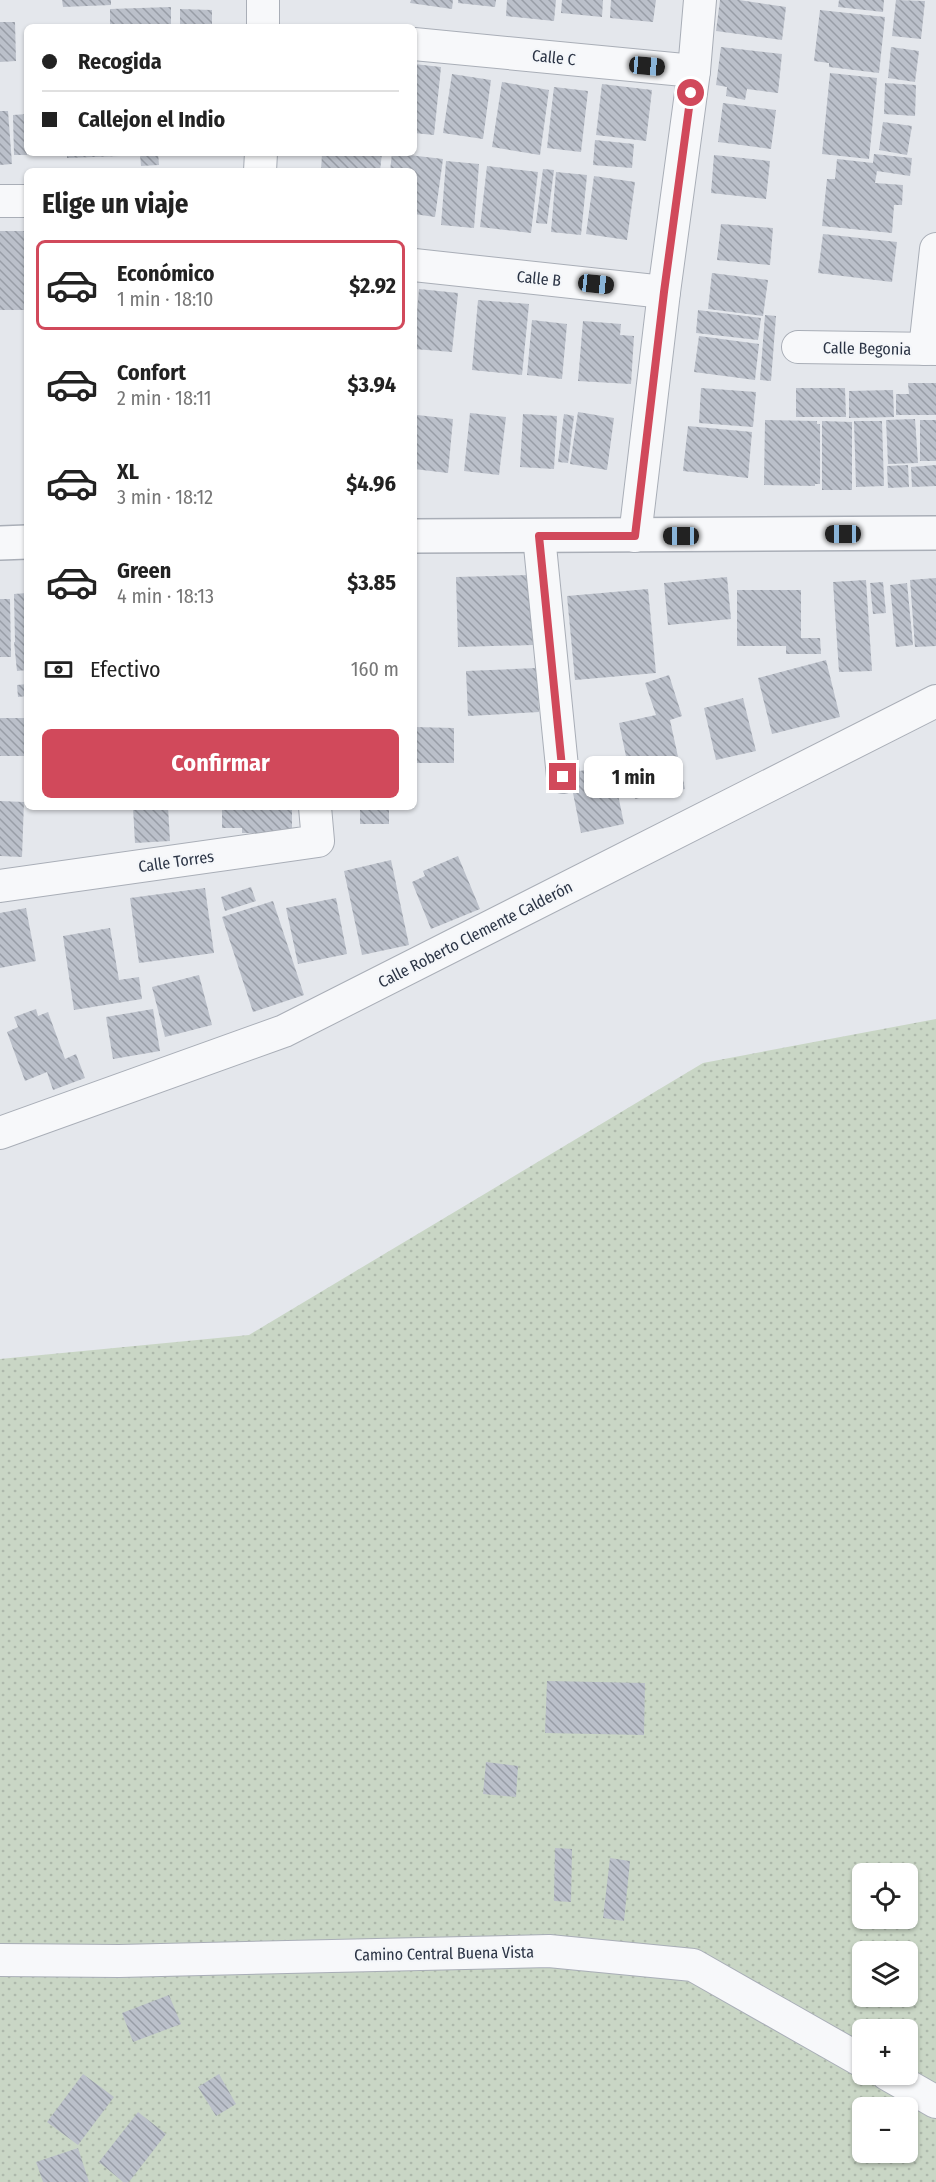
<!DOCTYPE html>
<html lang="es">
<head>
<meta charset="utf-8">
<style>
  :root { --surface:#fff; --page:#f6f6f6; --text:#222; --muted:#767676; --line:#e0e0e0; --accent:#d1495b }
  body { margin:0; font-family:"Fira Sans Condensed",sans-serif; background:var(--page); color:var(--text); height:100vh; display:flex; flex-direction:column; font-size:22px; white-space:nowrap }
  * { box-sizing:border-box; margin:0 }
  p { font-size:20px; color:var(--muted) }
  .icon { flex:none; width:33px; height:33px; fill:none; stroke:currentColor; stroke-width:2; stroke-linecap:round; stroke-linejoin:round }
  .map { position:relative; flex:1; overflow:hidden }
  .details { position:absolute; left:24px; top:168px; width:393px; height:642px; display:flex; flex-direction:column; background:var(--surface); border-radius:9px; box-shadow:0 2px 4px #0004 }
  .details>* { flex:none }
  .hud { position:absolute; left:24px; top:24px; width:393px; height:132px; border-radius:9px; box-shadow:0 2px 4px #0004; display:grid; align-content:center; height:132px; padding:0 18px; background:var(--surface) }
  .tools { position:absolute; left:852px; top:1863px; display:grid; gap:12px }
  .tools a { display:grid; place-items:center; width:66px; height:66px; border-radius:9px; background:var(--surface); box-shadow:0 2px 4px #0004; font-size:30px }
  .end { position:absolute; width:27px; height:27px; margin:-14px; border:8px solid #d1495b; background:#fff; box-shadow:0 0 0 3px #fff }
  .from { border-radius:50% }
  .bubble { position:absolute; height:42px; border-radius:9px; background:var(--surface); box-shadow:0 2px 4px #0004; font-size:20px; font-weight:700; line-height:42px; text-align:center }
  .car { position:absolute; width:18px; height:36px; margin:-18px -9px; border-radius:8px; box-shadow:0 0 4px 2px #0007; background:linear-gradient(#222 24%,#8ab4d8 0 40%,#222 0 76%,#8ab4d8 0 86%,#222 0) }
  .hud b { display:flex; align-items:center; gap:21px; height:57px; font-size:22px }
  .hud b+b { border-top:2px solid var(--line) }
  .hud i { width:15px; height:15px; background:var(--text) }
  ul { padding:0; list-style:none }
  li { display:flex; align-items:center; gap:18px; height:90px; margin:0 12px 9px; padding:0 6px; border:3px solid transparent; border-radius:9px }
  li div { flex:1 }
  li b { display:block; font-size:22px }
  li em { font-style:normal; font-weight:700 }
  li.selected { border-color:var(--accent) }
  li>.icon { width:54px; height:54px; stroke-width:1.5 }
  h2 { padding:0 18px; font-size:27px; line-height:72px }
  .pay { display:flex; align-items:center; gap:15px; height:66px; padding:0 18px; font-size:22px }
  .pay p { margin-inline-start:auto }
  .button { display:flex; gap:12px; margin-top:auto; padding:12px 18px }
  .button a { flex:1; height:69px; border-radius:9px; background:var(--accent); color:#fff; font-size:24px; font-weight:700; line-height:69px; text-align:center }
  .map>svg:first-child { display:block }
  .grass { fill:url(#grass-dots); fill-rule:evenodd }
  .building { fill:url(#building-back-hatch) }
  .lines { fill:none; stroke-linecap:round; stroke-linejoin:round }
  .minor-casing { stroke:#a9aeb7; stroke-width:34 }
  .tertiary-casing { stroke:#a9aeb7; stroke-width:36 }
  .minor { stroke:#f7f8fa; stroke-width:32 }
  .tertiary { stroke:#f7f8fa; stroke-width:33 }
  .route { stroke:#d1495b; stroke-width:8 }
  .labels { text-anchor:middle; stroke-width:4.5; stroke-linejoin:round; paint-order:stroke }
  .street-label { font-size:16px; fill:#2b3445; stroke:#f4f6f9 }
</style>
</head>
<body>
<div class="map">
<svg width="936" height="2182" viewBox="0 0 936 2182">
  <defs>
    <pattern id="grass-dots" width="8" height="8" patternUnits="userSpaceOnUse" patternTransform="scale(1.5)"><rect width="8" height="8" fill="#c9d6c5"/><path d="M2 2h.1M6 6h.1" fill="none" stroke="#adb8ab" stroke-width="1.8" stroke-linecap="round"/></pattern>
    <pattern id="building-back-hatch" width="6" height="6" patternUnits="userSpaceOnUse" patternTransform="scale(1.5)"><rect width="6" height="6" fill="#bbc0ca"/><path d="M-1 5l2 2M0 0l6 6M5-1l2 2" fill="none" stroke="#989da6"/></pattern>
  </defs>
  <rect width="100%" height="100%" fill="#e4e7ec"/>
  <!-- grass -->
  <path class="grass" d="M936 1019V2182H0V1359L249 1335 703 1063ZM862 1874H908V1918H862ZM862 1952H908V1996H862ZM862 2030H908V2074H862ZM862 2108H908V2152H862Z"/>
  <!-- building -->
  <g class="building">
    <polygon points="62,0 111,0 111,5 63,7"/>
    <polygon points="411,0 453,0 452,9 410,3"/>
    <polygon points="458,0 496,0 495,7 458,3"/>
    <polygon points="507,0 556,0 554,21 506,16"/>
    <polygon points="562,0 603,0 602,17 561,13"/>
    <polygon points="611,0 656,0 653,22 610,18"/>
    <polygon points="720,0 739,0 786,7 782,40 716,31"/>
    <polygon points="839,0 884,0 883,12 838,7"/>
    <polygon points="896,0 925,1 921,39 892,36"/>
    <polygon points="171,7 171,27 110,27 110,9"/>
    <polygon points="180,9 212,10 212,27 180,27"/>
    <polygon points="820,10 885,17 879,73 829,67 829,63 814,61"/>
    <polygon points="0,22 15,22 16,61 0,62"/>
    <polygon points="721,47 782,54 778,93 747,89 745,100 726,96 727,87 716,85"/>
    <polygon points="891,47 919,51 915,82 888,78"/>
    <polygon points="414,64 441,67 434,135 414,133"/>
    <polygon points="830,73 877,78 869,159 822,154"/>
    <polygon points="452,74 491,80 483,139 443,133"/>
    <polygon points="502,82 549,90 540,155 492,147"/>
    <polygon points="885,83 916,85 915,116 884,114"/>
    <polygon points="602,84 652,90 646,141 596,135"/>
    <polygon points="554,87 588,91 581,152 547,148"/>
    <polygon points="723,103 776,110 771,149 718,142"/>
    <polygon points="0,111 8,111 12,164 0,165"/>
    <polygon points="27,114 27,155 14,155 13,115"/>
    <polygon points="883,122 912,126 907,155 879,150"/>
    <polygon points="595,140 634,144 632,168 593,165"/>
    <polygon points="67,153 121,153 121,156 67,158"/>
    <polygon points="158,153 159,165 141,166 140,154"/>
    <polygon points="322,153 382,153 380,171 321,171"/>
    <polygon points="392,153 443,159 435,217 414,214 414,171 390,171"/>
    <polygon points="874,154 912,158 910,176 877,171 875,183 903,185 902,205 894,205 892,233 822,226 827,179 835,179 837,159 873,163"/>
    <polygon points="714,155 770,161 766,199 711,193"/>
    <polygon points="446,161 479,164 474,228 441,225"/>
    <polygon points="487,166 538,172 531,233 480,227"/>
    <polygon points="543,169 554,170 547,224 536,223"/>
    <polygon points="556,172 587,175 581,235 551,232"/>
    <polygon points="594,176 635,182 627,240 586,234"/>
    <polygon points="721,224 773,228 770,265 717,260"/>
    <rect x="0" y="231" width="27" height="79"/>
    <polygon points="823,234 897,242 892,282 818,273"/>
    <polygon points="712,273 768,280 763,316 708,309"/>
    <polygon points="419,289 458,293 452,352 414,349"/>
    <polygon points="478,300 529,304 522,375 472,370"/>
    <polygon points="698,310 761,318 758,340 696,333"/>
    <polygon points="765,315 776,316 771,381 760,380"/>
    <polygon points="532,320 567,324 562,379 527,375"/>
    <polygon points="583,321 621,324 620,335 634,336 631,384 578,381"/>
    <polygon points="699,336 759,344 755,380 694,372"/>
    <polygon points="908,383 936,383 936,415 896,415 896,394 909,394"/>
    <polygon points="701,388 756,392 753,427 699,423"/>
    <polygon points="796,388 845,388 846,417 796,417"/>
    <polygon points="893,390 894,417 849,418 849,391"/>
    <polygon points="578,412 614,418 607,470 570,464"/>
    <polygon points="470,413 506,417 499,475 464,471"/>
    <polygon points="523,414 557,416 554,469 520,467"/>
    <polygon points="564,414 574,416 568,463 558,462"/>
    <polygon points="417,415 453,419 448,473 414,469"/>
    <polygon points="915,419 918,463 888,464 886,420"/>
    <polygon points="765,420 817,421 817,424 820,424 820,484 815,484 815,486 764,485"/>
    <rect x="920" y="420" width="16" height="41"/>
    <polygon points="822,421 852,422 852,490 822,490"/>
    <polygon points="854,421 882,421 884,486 856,487"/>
    <polygon points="688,426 752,432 748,478 683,471"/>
    <polygon points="908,465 909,487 888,488 887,466"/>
    <polygon points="936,465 936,486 912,487 911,467"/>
    <polygon points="531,575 533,645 458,647 456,577"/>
    <polygon points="727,577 731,619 668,625 664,583"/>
    <polygon points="936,578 936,646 915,647 910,580"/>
    <polygon points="866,580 872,671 839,672 833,582"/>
    <polygon points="883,582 886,613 873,614 870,583"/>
    <polygon points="907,583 913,645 896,647 890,585"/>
    <polygon points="648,589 656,673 575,680 567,596"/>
    <polygon points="737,590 801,590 801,638 820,638 821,654 786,654 786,646 737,646"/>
    <polygon points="27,593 27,670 17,671 14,642 15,642 14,594"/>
    <polygon points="0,599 10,599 11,657 0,657"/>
    <polygon points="826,660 840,717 772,734 758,678"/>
    <polygon points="537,668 539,712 468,716 466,671"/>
    <polygon points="669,675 682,716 670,720 685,789 635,799 619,723 656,715 645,683"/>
    <polygon points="27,684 27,696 18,697 17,685"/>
    <polygon points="743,698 756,751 716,760 704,708"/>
    <rect x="0" y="718" width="27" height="38"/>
    <polygon points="414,727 454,728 454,763 414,763"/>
    <polygon points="612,765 624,824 581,833 569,773"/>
    <polygon points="0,801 24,802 22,857 0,856"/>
    <polygon points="133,807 168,807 170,841 135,843"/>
    <polygon points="222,807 292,807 292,829 283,829 284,833 242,833 242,828 222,828"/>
    <rect x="360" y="807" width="29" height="17"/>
    <polygon points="458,856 480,909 431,929 412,882 425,876 423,871"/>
    <polygon points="391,860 409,945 362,955 344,871"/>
    <polygon points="251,887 256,901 225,911 221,897"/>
    <polygon points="205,888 214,953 139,963 130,898"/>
    <polygon points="336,898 347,954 298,964 286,908"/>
    <polygon points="273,901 304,995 253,1012 222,917"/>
    <polygon points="26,908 36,961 0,968 0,913"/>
    <polygon points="110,928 119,980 139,977 142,999 74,1010 63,936"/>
    <polygon points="199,975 212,1025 165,1037 152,987"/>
    <polygon points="36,1009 38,1016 48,1012 65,1059 76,1054 85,1078 53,1090 47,1072 25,1081 7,1032 18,1027 14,1017"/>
    <polygon points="153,1009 160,1051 113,1059 106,1017"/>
    <polygon points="547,1681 645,1683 644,1735 545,1733"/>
    <polygon points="486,1762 518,1766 516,1797 483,1794"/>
    <polygon points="555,1848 572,1849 571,1902 554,1901"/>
    <polygon points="610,1858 630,1861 624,1921 603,1918"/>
    <polygon points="169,1995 181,2024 133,2042 122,2013"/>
    <polygon points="83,2074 114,2097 78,2145 47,2122"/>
    <polygon points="219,2074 236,2104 216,2116 198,2087"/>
    <polygon points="138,2112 166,2134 129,2182 123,2182 99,2162"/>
    <polygon points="78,2148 89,2182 43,2182 36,2162"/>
  </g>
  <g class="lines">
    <!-- minor casing -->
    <g class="minor-casing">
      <g id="minor">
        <polyline points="263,0 263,27"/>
        <polyline points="414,44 694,71"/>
        <polyline points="260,171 261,153"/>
        <polyline points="0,201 27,201"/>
        <polyline points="414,265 664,292"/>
        <polyline points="798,347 936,349"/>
        <polyline points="925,349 936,249"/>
        <polyline points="539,536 563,777"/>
        <polyline points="635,536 664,292 694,71 700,0"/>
        <polyline points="0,886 318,841 315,807"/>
        <polyline points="0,1133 284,1031 936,701"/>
        <polyline points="0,1960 119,1961 549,1951 693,1965 862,2061"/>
        <polyline points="887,2074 936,2102"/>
      </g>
    </g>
    <!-- tertiary casing -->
    <g class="tertiary-casing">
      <g id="tertiary">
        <polyline points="414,536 936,533"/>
        <polyline points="0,543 27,542"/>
      </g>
    </g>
    <!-- minor -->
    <use href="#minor" class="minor"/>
    <!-- tertiary -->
    <use href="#tertiary" class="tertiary"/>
  </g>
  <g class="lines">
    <!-- route -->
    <polyline class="route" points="563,777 539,536 635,536 664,292 691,93"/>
  </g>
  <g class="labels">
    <!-- street labels -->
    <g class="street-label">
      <text transform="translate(554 57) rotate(6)" y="6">Calle C</text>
      <text transform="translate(539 278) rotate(6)" y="6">Calle B</text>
      <text transform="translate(867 348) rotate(1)" y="6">Calle Begonia</text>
      <text transform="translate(176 861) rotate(-8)" y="6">Calle Torres</text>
      <text transform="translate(475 934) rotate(-27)" y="6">Calle Roberto Clemente Calderón</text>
      <text transform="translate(444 1953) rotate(-1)" y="6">Camino Central Buena Vista</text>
    </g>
  </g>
</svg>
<div class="tools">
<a><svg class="icon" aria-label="locate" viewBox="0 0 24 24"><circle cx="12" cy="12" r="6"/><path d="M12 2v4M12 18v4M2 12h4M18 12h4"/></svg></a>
<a><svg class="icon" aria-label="layers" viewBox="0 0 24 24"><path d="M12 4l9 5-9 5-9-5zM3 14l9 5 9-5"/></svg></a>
<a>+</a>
<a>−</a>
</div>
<i class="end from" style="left:691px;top:93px"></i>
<i class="end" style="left:563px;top:777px"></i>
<div class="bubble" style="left:584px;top:756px;width:99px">1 min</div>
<i class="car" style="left:647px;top:66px;rotate:95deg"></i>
<i class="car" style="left:596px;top:284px;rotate:96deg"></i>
<i class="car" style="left:843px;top:534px;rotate:270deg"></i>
<i class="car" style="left:681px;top:536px;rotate:270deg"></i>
<div class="hud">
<b><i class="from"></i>Recogida</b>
<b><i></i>Callejon el Indio</b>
</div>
<section class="details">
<h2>Elige un viaje</h2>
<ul>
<li class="selected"><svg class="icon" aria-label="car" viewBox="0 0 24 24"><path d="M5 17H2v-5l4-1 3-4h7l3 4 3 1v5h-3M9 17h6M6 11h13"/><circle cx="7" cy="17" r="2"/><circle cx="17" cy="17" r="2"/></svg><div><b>Económico</b><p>1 min · 18:10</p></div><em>$2.92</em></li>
<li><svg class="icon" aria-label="car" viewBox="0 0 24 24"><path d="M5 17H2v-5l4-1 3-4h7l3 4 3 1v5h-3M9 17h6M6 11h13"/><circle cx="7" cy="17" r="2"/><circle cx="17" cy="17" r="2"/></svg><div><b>Confort</b><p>2 min · 18:11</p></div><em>$3.94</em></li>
<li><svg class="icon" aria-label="car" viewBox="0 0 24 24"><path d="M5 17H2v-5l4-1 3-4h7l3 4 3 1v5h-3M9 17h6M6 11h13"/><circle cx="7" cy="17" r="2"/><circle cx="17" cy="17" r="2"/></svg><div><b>XL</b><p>3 min · 18:12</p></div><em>$4.96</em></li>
<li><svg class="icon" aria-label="car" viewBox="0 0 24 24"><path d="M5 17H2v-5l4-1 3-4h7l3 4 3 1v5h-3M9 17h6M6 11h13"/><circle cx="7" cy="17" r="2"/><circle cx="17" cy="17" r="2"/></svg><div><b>Green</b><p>4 min · 18:13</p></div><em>$3.85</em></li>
</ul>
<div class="pay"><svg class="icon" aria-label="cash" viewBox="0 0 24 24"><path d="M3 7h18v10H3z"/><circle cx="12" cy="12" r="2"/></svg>Efectivo<p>160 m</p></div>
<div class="button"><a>Confirmar</a></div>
</section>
</div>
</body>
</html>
